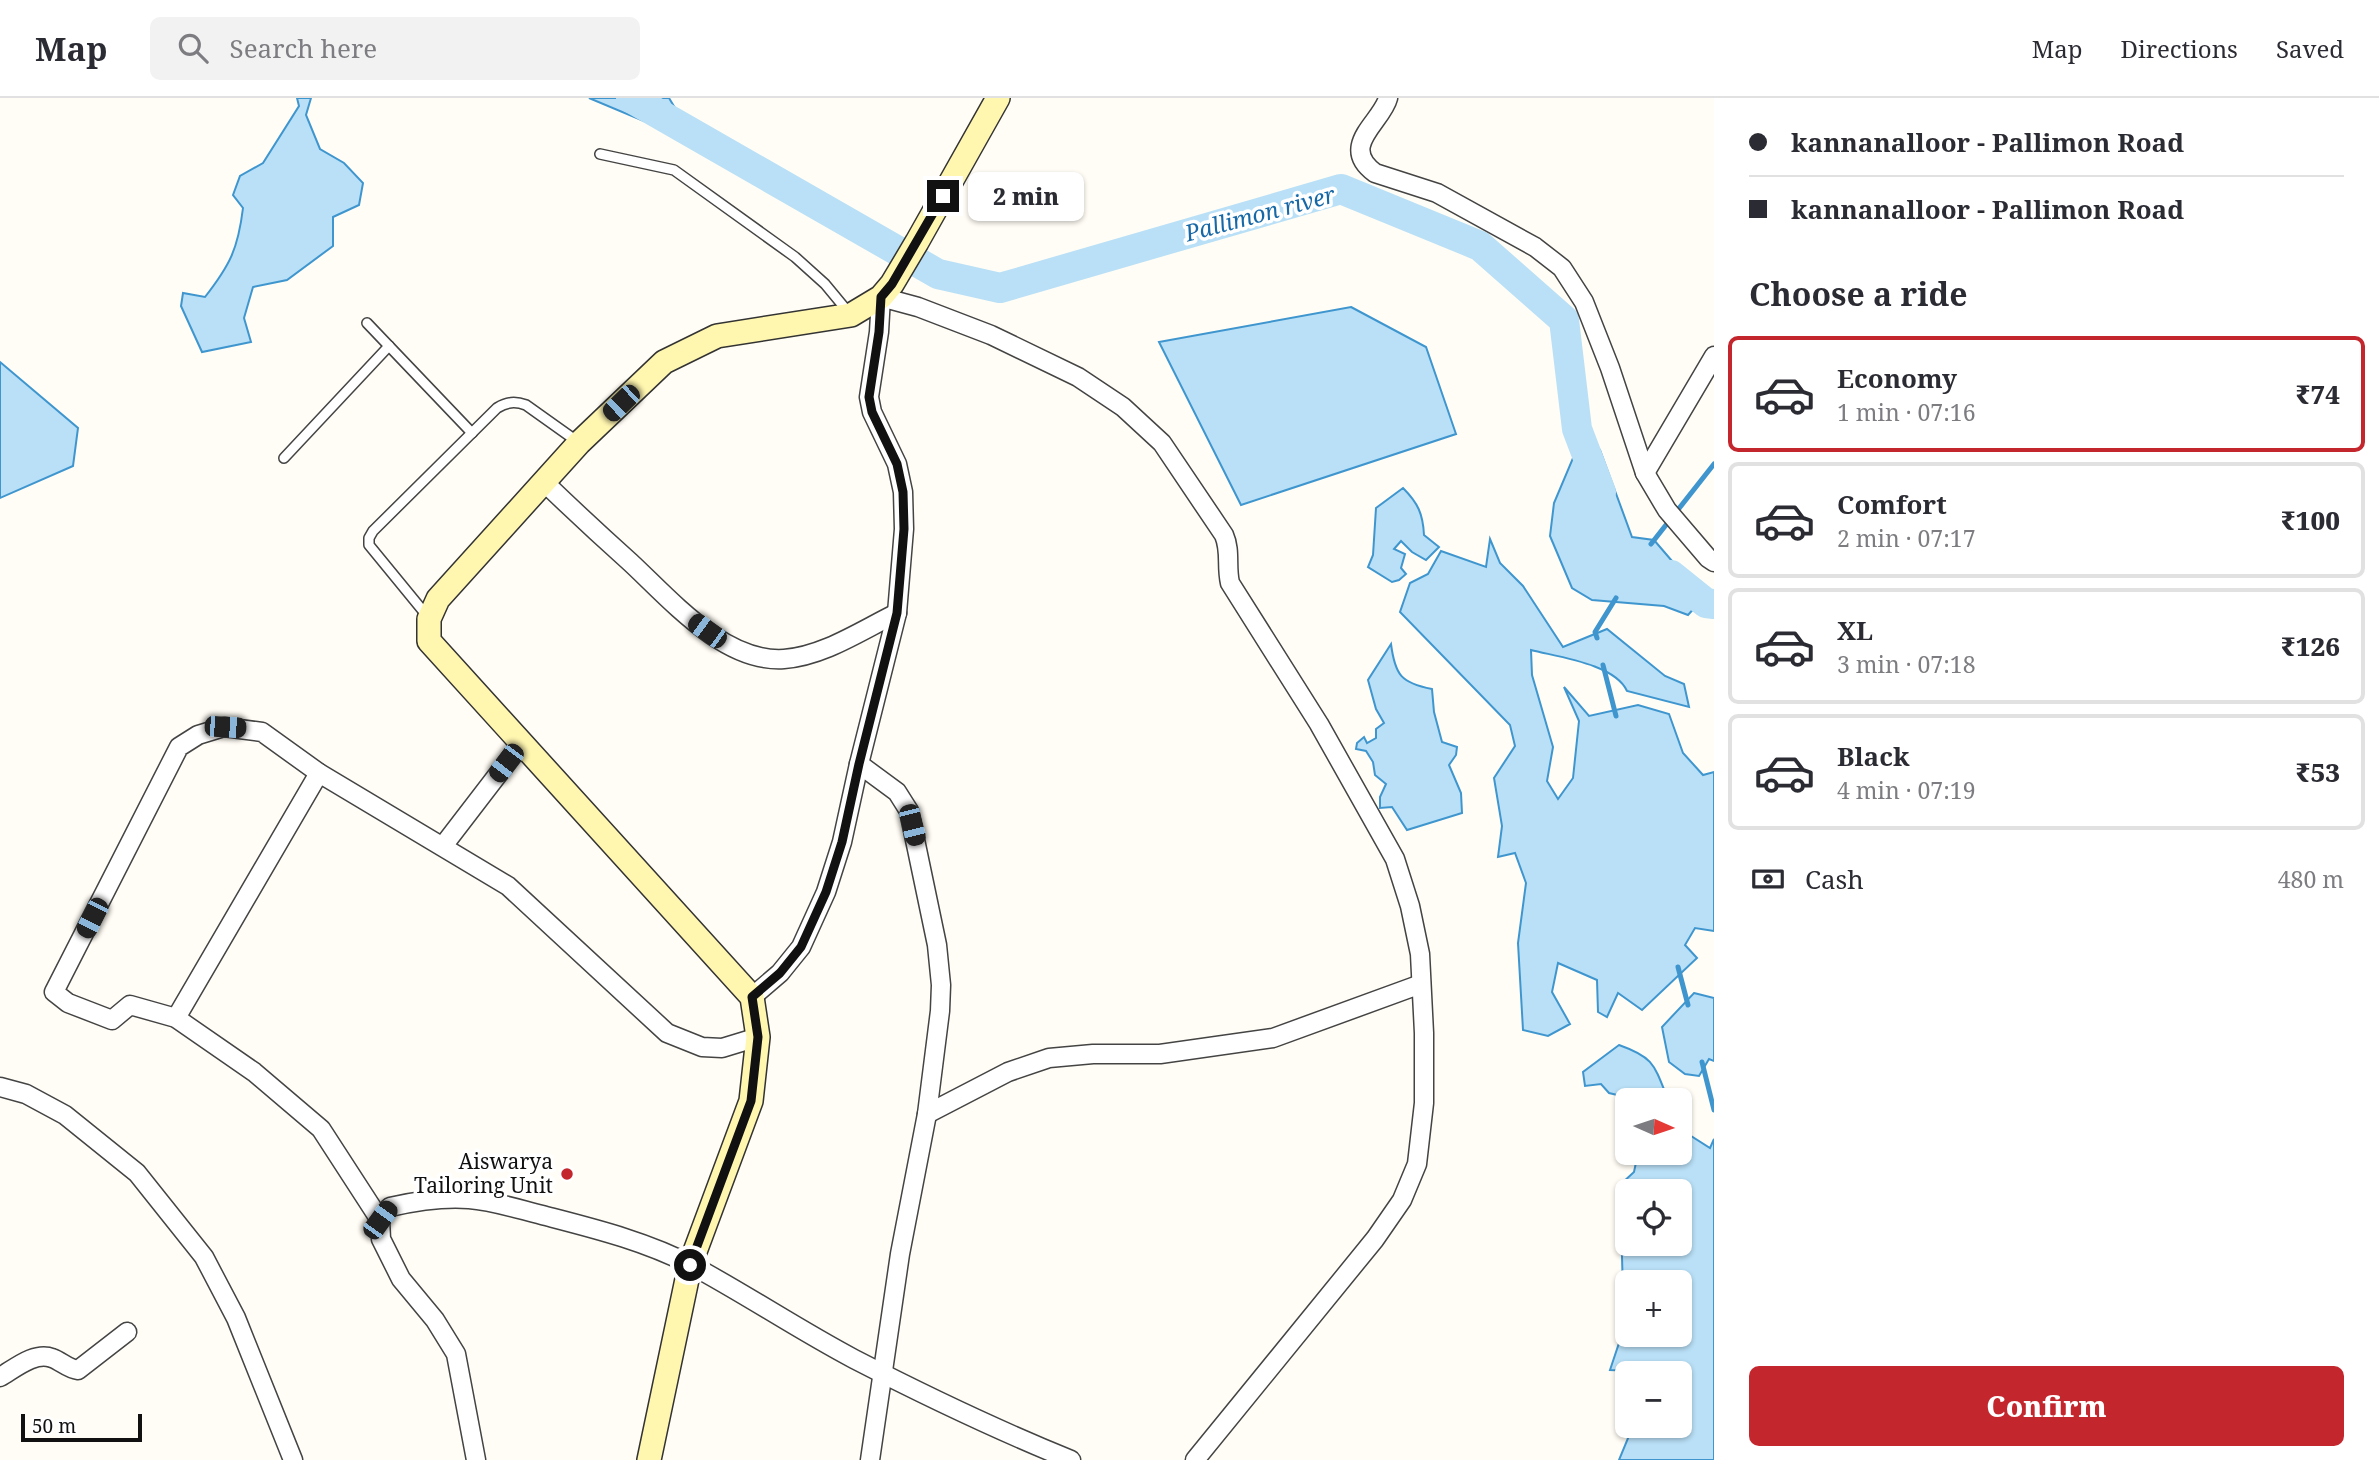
<!DOCTYPE html>
<html lang="en">
<head>
<meta charset="utf-8">
<style>
  :root { --surface:#fff; --page:#f2f2f3; --text:#2b2b33; --muted:#7c7c81; --line:#e1e1e2; --accent:#c4262e }
  body { margin:0; font-family:"Noto Serif",serif; background:var(--page); color:var(--text); height:100vh; display:flex; flex-direction:column; font-size:26px; white-space:nowrap }
  * { box-sizing:border-box; margin:0 }
  p { font-size:23px; color:var(--muted) }
  .icon { flex:none; width:38px; height:38px; fill:none; stroke:currentColor; stroke-width:2; stroke-linecap:round; stroke-linejoin:round }
  .map { position:relative; flex:1; overflow:hidden }
  .details { display:flex; flex-direction:column; background:var(--surface); width:665px }
  .details>* { flex:none }
  .top-card { display:grid; align-content:center; height:154px; padding:0 35px; background:var(--surface) }
  .needle { width:46px; rotate:93deg }
  .tools { position:absolute; left:1615px; top:990px; display:grid; gap:14px }
  .tools a { display:grid; place-items:center; width:77px; height:77px; border-radius:10px; background:var(--surface); box-shadow:0 2px 5px #0004; font-size:35px }
  .scale { position:absolute; left:21px; bottom:18px; width:121px; box-sizing:border-box; padding-left:7px; border:4px solid #111; border-top:0; font-size:19px; line-height:24px; white-space:nowrap; color:#111; -webkit-text-stroke:5px #fff; paint-order:stroke }
  .end { position:absolute; width:32px; height:32px; margin:-16px; border:9px solid #111; background:#fff; box-shadow:0 0 0 4px #fff }
  .from { border-radius:50% }
  .bubble { position:absolute; height:49px; border-radius:10px; background:var(--surface); box-shadow:0 2px 5px #0004; font-size:23px; font-weight:800; line-height:49px; text-align:center }
  .car { position:absolute; width:21px; height:42px; margin:-21px -10px; border-radius:9px; box-shadow:0 0 5px 2px #0007; background:linear-gradient(#222 24%,#8ab4d8 0 40%,#222 0 76%,#8ab4d8 0 86%,#222 0) }
  .top-card b { display:flex; align-items:center; gap:24px; height:66px; font-size:26px }
  .top-card b+b { border-top:2px solid var(--line) }
  .top-card i { width:18px; height:18px; background:var(--text) }
  ul { padding:0; list-style:none }
  li { display:flex; align-items:center; gap:21px; height:116px; margin:0 14px 10px; padding:0 21px; border:4px solid var(--line); border-radius:10px }
  li div { flex:1 }
  li b { display:block; font-size:26px }
  li em { font-style:normal; font-weight:800 }
  li.selected { border-color:var(--accent) }
  li>.icon { width:63px; height:63px; stroke-width:1.5 }
  h2 { padding:0 35px; font-size:32px; line-height:84px }
  .pay { display:flex; align-items:center; gap:18px; height:77px; padding:0 35px; font-size:26px }
  .pay p { margin-inline-start:auto }
  .button { display:flex; gap:14px; margin-top:auto; padding:14px 35px }
  .button a { flex:1; height:80px; border-radius:10px; background:var(--accent); color:#fff; font-size:28px; font-weight:800; line-height:80px; text-align:center }
  header { display:flex; align-items:center; gap:42px; box-sizing:border-box; height:98px; padding:0 35px; background:var(--surface); border-bottom:2px solid var(--line) }
  header strong { font-size:33px }
  nav { display:flex; gap:38px; margin-inline-start:auto; font-size:24px }
  .search { width:490px; height:63px; background:var(--page); display:flex; align-items:center; gap:18px; box-sizing:border-box; padding:0 24px; border-radius:10px; color:var(--muted); font-size:26px }
  main { display:flex; flex:1; min-height:0 }
  .map>svg:first-child { display:block }
  .water { fill:#b9e0f7; stroke:#3f96cf; stroke-width:2; fill-rule:evenodd }
  .lines { fill:none; stroke-linecap:round; stroke-linejoin:round }
  .stream { stroke:#3f96cf; stroke-width:5 }
  .river { stroke:#b9e0f7; stroke-width:30 }
  .lane-casing { stroke:#444; stroke-width:12 }
  .street-casing { stroke:#444; stroke-width:21 }
  .secondary-casing { stroke:#333; stroke-width:26 }
  .lane { stroke:#fff; stroke-width:9 }
  .street { stroke:#fff; stroke-width:18 }
  .secondary { stroke:#fff6b0; stroke-width:23 }
  .route { stroke:#111; stroke-width:9 }
  .poi-dot { fill:#c4262e; stroke:#fff; stroke-width:2.5 }
  .labels { text-anchor:middle; stroke-width:7; stroke-linejoin:round; paint-order:stroke }
  .poi-label { font-size:21px; fill:#111; stroke:#fff; text-anchor:end }
  .water-label { font-size:23px; font-style:italic; fill:#1768a6; stroke:#fff }
</style>
</head>
<body>
<header>
<strong>Map</strong>
<div class="search"><svg class="icon" aria-label="search" viewBox="0 0 24 24"><circle cx="10" cy="10" r="6"/><path d="M15 15l6 6"/></svg>Search here</div>
<nav><a>Map</a><a>Directions</a><a>Saved</a></nav>
</header>
<main>
<div class="map">
<svg width="1714" height="1362" viewBox="0 0 1714 1362">
  <rect width="100%" height="100%" fill="#fffdf5"/>
  <!-- water -->
  <g class="water">
    <path d="M297 0H311L306 17 320 51 344 65 363 85 359 107 333 119V148L287 182 253 189 244 220 251 244 202 254 181 208 183 195 205 199C230 167 238 151 243 110L233 97 240 78 263 65 299 8Z"/>
    <polygon points="589,0 669,0 696,45"/>
    <polygon points="1351,209 1426,249 1456,336 1241,407 1159,244"/>
    <polygon points="0,264 78,330 73,368 0,400"/>
    <polygon points="1600,352 1632,439 1654,442 1678,470 1707,496 1688,517 1664,508 1592,502 1572,490 1550,438 1554,405 1573,360"/>
    <path d="M1403 390C1418 405 1423 416 1424 437L1439 449 1426 462 1412 454 1401 443 1394 451 1405 456 1401 470 1406 476 1399 482 1392 484 1368 469 1373 457 1376 410Z"/>
    <path d="M1490 441 1500 465 1523 488 1563 549 1607 531 1665 578 1684 586 1689 609 1627 593C1615 566 1558 559 1531 552L1532 577 1553 649 1547 683 1558 701 1573 680 1579 623 1564 589 1589 618 1638 607 1669 616 1683 655 1703 677 1714 674V833L1695 830 1685 847 1697 860 1642 912 1618 895 1607 919 1598 914 1597 882 1558 865 1552 894 1570 926 1548 938 1523 932 1518 845 1526 785 1515 755 1498 759 1502 728 1494 680 1515 648 1510 627 1400 514 1410 485 1428 476 1441 453 1486 469Z"/>
    <path d="M1391 546C1395 577 1401 585 1432 591L1434 614 1442 644 1457 649 1456 657 1449 667 1461 695 1462 715 1407 732 1392 709 1380 710V699L1386 686 1375 677 1373 664 1366 653 1356 651 1357 645 1364 639 1367 645 1376 640V631L1384 625 1376 611 1368 582Z"/>
    <polygon points="1694,895 1714,900 1714,963 1709,961 1699,978 1685,976 1669,964 1662,929"/>
    <path d="M1619 947C1653 959 1654 966 1667 999L1630 1000 1609 995 1601 986 1585 988 1583 974Z"/>
    <path d="M1680 1038H1691L1710 1050 1714 1041V1362H1619L1633 1328H1680V1276H1636V1273L1610 1272 1624 1230 1620 1087 1634 1074 1638 1055H1680ZM1628 1094H1680V1146H1628ZM1628 1185H1680V1237H1628Z"/>
  </g>
  <g class="lines">
    <!-- stream -->
    <g class="stream">
      <polyline points="1651,446 1714,366"/>
      <polyline points="1597,540 1595,534 1616,500"/>
      <polyline points="1603,567 1616,618"/>
      <polyline points="1678,869 1688,907"/>
      <polyline points="1702,964 1714,1012"/>
    </g>
    <!-- river -->
    <g class="river">
      <polyline points="631,0 938,176 1000,190 1341,91 1480,148 1564,222 1577,331 1601,394"/>
      <polyline points="1671,477 1706,505 1714,506"/>
    </g>
    <!-- lane casing -->
    <g class="lane-casing">
      <g id="lane">
        <polyline points="600,56 674,72 795,159 825,186 849,215"/>
        <polyline points="367,225 472,335"/>
        <polyline points="284,360 389,248"/>
        <path d="M428 519 369 447V440L373 433 497 310C507 304 515 303 526 307L578 344"/>
      </g>
    </g>
    <!-- street casing -->
    <g class="street-casing">
      <g id="street">
        <path d="M1388 0C1382 24 1338 48 1375 75L1437 95 1535 149 1562 170 1584 204 1610 270 1645 375 1667 412 1708 460 1714 464"/>
        <polyline points="1645,375 1714,258"/>
        <path d="M544 384C572 411 601 438 630 464 670 501 724 565 784 561 824 558 862 532 897 515"/>
        <polyline points="859,666 897,694 909,713 937,847 941,887 940,913 927,1016 900,1156 870,1362"/>
        <polyline points="443,748 522,645"/>
        <path d="M752 899 780 875 801 849 826 794 842 744 859 666 897 515 904 431 903 394 897 366 872 314 869 299 879 234 881 199 918 209 991 237 1078 279 1123 309 1162 345 1224 437C1231 453 1226 468 1230 485L1319 626 1395 761 1410 808 1420 856 1424 935V1005L1417 1066 1402 1102 1375 1141 1195 1362"/>
        <polyline points="176,920 319,675"/>
        <polyline points="0,989 26,996 65,1017 137,1075 204,1159 236,1220 293,1362"/>
        <polyline points="927,1016 1008,974 1049,960 1093,956 1160,956 1273,940 1421,886"/>
        <polyline points="380,1122 321,1031 254,974 176,920 130,907 112,922 68,905 54,894 179,649 198,637 224,629 262,634 319,675 508,788 667,935 702,949 722,950 758,939"/>
        <path d="M0 1279C14 1271 35 1253 52 1260 61 1263 68 1271 78 1272L127 1234"/>
        <path d="M476 1362 456 1256 435 1222 401 1181 381 1141 380 1122 390 1109C416 1103 443 1099 469 1101 494 1103 518 1111 542 1117 592 1130 646 1143 693 1168 747 1197 799 1232 854 1261 924 1297 997 1332 1071 1362"/>
      </g>
    </g>
    <!-- secondary casing -->
    <g class="secondary-casing">
      <polyline id="secondary" points="649,1362 690,1167 751,1003 758,939 752,899 429,543 429,521 438,501 579,345 664,264 717,238 851,217 881,199 892,186 917,144 998,0"/>
    </g>
    <!-- lane -->
    <use href="#lane" class="lane"/>
    <!-- street -->
    <use href="#street" class="street"/>
    <!-- secondary -->
    <use href="#secondary" class="secondary"/>
  </g>
  <g class="lines">
    <!-- route -->
    <polyline class="route" points="690,1167 751,1003 758,939 752,899 780,875 801,849 826,794 842,744 859,666 897,515 904,431 903,394 897,366 872,314 869,299 879,234 881,199 892,186 943,98"/>
  </g>
  <!-- markers -->
  <circle class="poi-dot" cx="567" cy="1076" r="7"/>
  <g class="labels">
    <!-- poi labels -->
    <g class="poi-label">
      <text x="553" y="1071">Aiswarya<tspan x="553" dy="24">Tailoring Unit</tspan></text>
    </g>
    <!-- water labels -->
    <g class="water-label">
      <text transform="translate(1260 116) rotate(-15)" y="8">Pallimon river</text>
    </g>
  </g>
</svg>
<div class="tools">
<a><svg class="needle" viewBox="-14 -14 28 28"><path d="M0-13l5 13h-10z" fill="#e53935"/><path d="M0 13l5-13h-10z" fill="#7c7c81"/></svg></a>
<a><svg class="icon" aria-label="locate" viewBox="0 0 24 24"><circle cx="12" cy="12" r="6"/><path d="M12 2v4M12 18v4M2 12h4M18 12h4"/></svg></a>
<a>+</a>
<a>−</a>
</div>
<div class="scale">50 m</div>
<i class="end from" style="left:690px;top:1167px"></i>
<i class="end" style="left:943px;top:98px"></i>
<div class="bubble" style="left:968px;top:74px;width:116px">2 min</div>
<i class="car" style="left:621px;top:305px;rotate:226deg"></i>
<i class="car" style="left:707px;top:533px;rotate:306deg"></i>
<i class="car" style="left:225px;top:629px;rotate:93deg"></i>
<i class="car" style="left:506px;top:665px;rotate:217deg"></i>
<i class="car" style="left:912px;top:727px;rotate:166deg"></i>
<i class="car" style="left:92px;top:820px;rotate:207deg"></i>
<i class="car" style="left:380px;top:1122px;rotate:36deg"></i>
</div>
<section class="details">
<div class="top-card">
<b><i class="from"></i>kannanalloor - Pallimon Road</b>
<b><i></i>kannanalloor - Pallimon Road</b>
</div>
<h2>Choose a ride</h2>
<ul>
<li class="selected"><svg class="icon" aria-label="car" viewBox="0 0 24 24"><path d="M5 17H2v-5l4-1 3-4h7l3 4 3 1v5h-3M9 17h6M6 11h13"/><circle cx="7" cy="17" r="2"/><circle cx="17" cy="17" r="2"/></svg><div><b>Economy</b><p>1 min · 07:16</p></div><em>₹74</em></li>
<li><svg class="icon" aria-label="car" viewBox="0 0 24 24"><path d="M5 17H2v-5l4-1 3-4h7l3 4 3 1v5h-3M9 17h6M6 11h13"/><circle cx="7" cy="17" r="2"/><circle cx="17" cy="17" r="2"/></svg><div><b>Comfort</b><p>2 min · 07:17</p></div><em>₹100</em></li>
<li><svg class="icon" aria-label="car" viewBox="0 0 24 24"><path d="M5 17H2v-5l4-1 3-4h7l3 4 3 1v5h-3M9 17h6M6 11h13"/><circle cx="7" cy="17" r="2"/><circle cx="17" cy="17" r="2"/></svg><div><b>XL</b><p>3 min · 07:18</p></div><em>₹126</em></li>
<li><svg class="icon" aria-label="car" viewBox="0 0 24 24"><path d="M5 17H2v-5l4-1 3-4h7l3 4 3 1v5h-3M9 17h6M6 11h13"/><circle cx="7" cy="17" r="2"/><circle cx="17" cy="17" r="2"/></svg><div><b>Black</b><p>4 min · 07:19</p></div><em>₹53</em></li>
</ul>
<div class="pay"><svg class="icon" aria-label="cash" viewBox="0 0 24 24"><path d="M3 7h18v10H3z"/><circle cx="12" cy="12" r="2"/></svg>Cash<p>480 m</p></div>
<div class="button"><a>Confirm</a></div>
</section>
</main>
</body>
</html>
